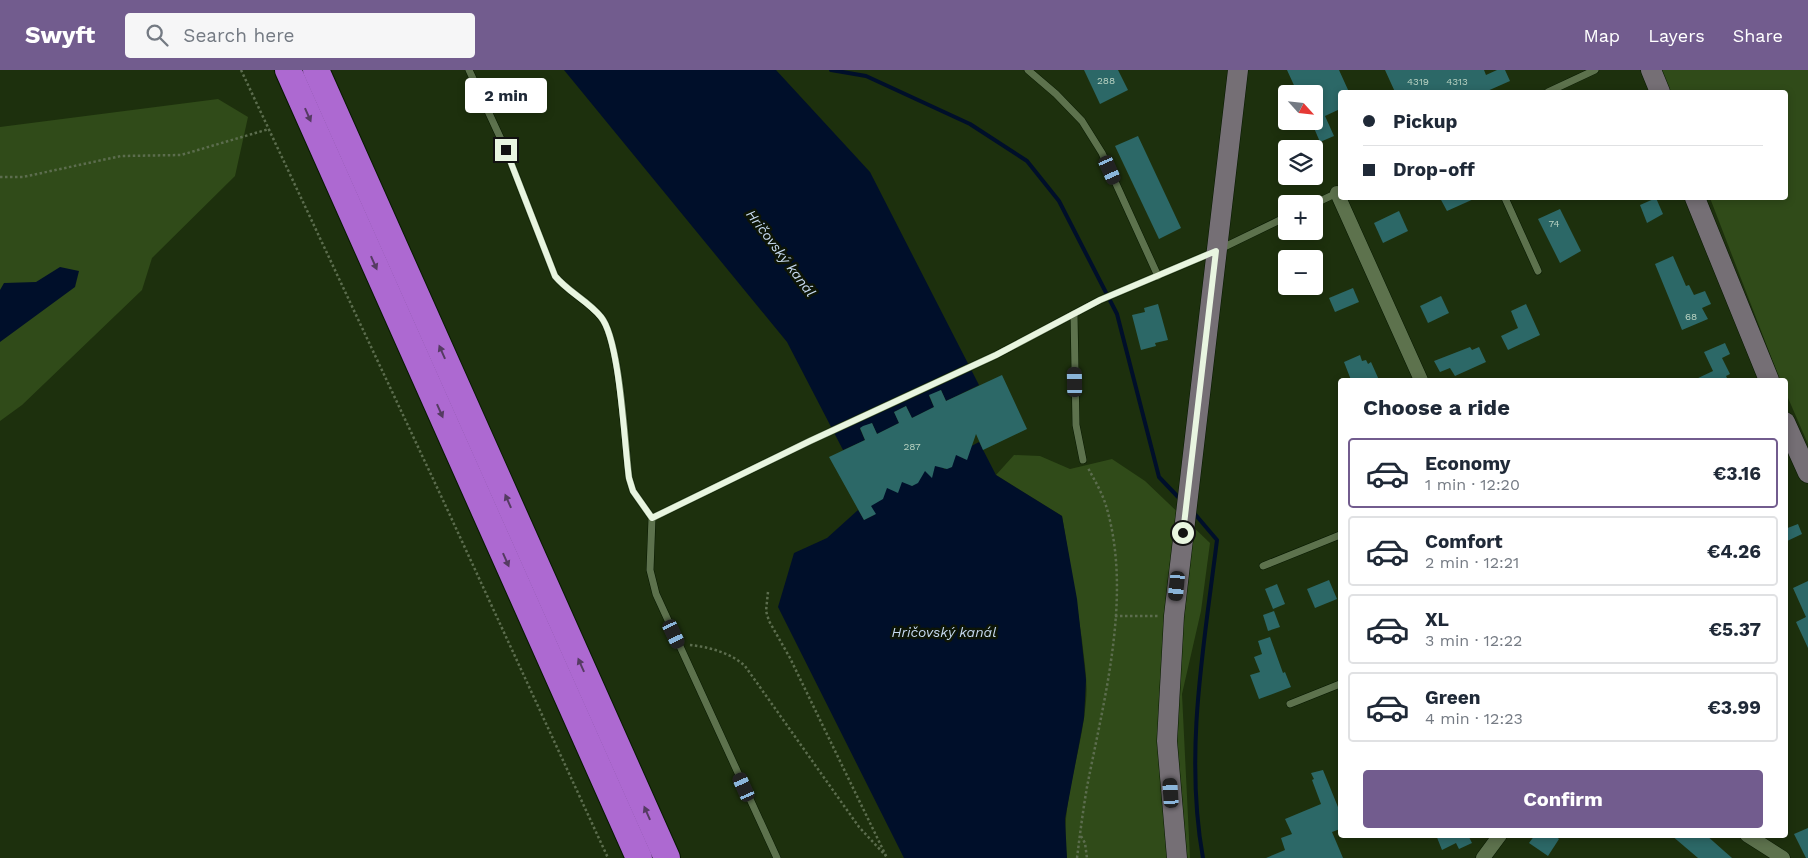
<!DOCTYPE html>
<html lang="en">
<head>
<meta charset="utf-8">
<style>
  :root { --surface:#fff; --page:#f6f6f7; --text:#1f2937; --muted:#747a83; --line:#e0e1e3; --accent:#725c8e }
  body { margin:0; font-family:"Work Sans",sans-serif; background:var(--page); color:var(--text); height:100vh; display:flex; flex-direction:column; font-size:19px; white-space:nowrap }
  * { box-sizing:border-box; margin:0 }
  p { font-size:16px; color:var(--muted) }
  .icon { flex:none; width:28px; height:28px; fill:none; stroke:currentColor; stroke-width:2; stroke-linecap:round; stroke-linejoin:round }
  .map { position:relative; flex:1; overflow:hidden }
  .panel { position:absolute; left:1338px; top:308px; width:450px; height:460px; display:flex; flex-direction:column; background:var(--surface); border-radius:5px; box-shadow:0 2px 8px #0003 }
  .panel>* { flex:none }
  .hud { position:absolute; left:1338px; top:20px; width:450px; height:110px; border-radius:5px; box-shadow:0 2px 8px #0003; display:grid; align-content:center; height:110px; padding:0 25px; background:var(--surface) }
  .needle { width:32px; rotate:117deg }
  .buttons { position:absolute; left:1278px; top:15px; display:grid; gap:10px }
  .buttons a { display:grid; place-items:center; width:45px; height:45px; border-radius:5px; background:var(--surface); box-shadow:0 2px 8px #0003; font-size:25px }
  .end { position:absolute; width:22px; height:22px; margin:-11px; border:6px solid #e8f5e0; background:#111; box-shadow:0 0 0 2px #111 }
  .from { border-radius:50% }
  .bubble { position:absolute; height:35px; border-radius:5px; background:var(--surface); box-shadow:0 2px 8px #0003; font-size:16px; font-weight:700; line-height:35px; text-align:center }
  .car { position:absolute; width:15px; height:30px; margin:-15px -8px; border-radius:6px; box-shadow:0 0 4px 1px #0007; background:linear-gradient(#222 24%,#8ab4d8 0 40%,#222 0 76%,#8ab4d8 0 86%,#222 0) }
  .hud b { display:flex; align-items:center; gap:18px; height:48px; font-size:19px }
  .hud b+b { border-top:1px solid var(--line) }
  .hud i { width:12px; height:12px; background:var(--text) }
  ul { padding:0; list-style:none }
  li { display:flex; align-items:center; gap:15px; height:70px; margin:0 10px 8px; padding:0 15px; border:2px solid var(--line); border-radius:5px }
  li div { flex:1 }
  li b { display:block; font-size:19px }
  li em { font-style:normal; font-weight:700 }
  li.on { border-color:var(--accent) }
  li>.icon { width:45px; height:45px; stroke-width:1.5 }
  h2 { padding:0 25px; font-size:22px; line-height:60px }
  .primary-button { display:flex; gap:10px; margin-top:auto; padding:10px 25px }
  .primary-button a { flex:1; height:58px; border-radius:5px; background:var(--accent); color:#fff; font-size:20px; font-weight:700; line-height:58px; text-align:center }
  header { display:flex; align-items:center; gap:30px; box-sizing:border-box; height:70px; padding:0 25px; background:var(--accent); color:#fff }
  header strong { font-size:24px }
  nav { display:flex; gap:28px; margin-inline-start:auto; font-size:18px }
  .search { width:350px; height:45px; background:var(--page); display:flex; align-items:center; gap:12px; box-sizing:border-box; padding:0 18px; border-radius:5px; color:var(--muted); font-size:19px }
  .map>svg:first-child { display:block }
  .green { fill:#304b19 }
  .water { fill:#000f2a }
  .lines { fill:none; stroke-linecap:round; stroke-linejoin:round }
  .stream { stroke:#000f2a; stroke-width:4 }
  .building { fill:#2c6867 }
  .lane-casing { stroke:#071800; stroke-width:8 }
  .street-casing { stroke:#071800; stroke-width:15 }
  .secondary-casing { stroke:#071800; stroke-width:21 }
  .highway-casing { stroke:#071800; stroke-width:28 }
  .path { stroke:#5c6d4e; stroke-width:2.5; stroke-dasharray:2.5 2.5; stroke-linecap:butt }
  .lane { stroke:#5d724d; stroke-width:7 }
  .street { stroke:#5d724d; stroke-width:14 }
  .secondary { stroke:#756f75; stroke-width:20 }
  .highway { stroke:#ad69d1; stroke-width:26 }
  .oneway { fill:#553b62 }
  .route { stroke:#e8f5e0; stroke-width:6 }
  .labels { text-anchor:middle; stroke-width:5; stroke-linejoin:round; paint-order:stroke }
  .number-label { font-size:10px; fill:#b9d2c2 }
  .water-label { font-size:14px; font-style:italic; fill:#c7daf0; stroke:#0d1507 }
</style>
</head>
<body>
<header>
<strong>Swyft</strong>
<div class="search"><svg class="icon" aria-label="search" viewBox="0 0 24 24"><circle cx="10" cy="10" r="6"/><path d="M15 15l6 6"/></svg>Search here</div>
<nav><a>Map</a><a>Layers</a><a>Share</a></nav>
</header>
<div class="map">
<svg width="1808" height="788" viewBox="0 0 1808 788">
  <rect width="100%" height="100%" fill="#1d300d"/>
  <!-- green -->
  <g class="green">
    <polygon points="1662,0 1808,0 1808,374 1785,321 1785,310 1780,310 1710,128 1785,128 1785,22 1670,22"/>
    <polygon points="218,29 248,47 235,106 152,188 142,220 22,335 0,351 0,57"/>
    <path d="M1014 385 1040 386 1070 399 1112 389 1145 411 1210 473 1201 541 1182 624 1190 788H1067C1059 736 1082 683 1086 631 1088 610 1084 590 1082 570 1076 529 1069 488 1062 446L996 405Z"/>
  </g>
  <!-- water -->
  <g class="water">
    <polygon points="564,0 776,0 870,102 979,315 946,331 941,320 929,326 934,337 912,348 906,336 894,342 899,353 877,364 872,353 860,359 865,370 843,380 787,272"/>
    <polygon points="60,197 79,201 75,217 0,272 0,220 4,213 36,212"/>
    <polygon points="979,372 996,405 1062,446 1077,529 1086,610 1084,648 1065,749 1067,788 904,788 778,537 794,483 827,468 858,440 864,450 874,445 869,430 883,429 880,419 891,414 897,423 895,413 906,407 912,416 919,411 915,403 940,391 944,399 952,397 950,387 960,381 964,389 967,389 964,380"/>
  </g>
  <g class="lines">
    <!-- stream -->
    <g class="stream">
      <polyline points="831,0 866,6 970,54 1027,91 1059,131 1117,244 1159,407 1180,429"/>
      <path d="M1194 443 1217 470C1204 575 1184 683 1203 788"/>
    </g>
  </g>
  <!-- building -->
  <g class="building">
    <polygon points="1084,0 1118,0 1128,20 1100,34"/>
    <polygon points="1287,0 1339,0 1349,22 1340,22 1340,39 1325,46 1334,66 1320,72 1311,51 1314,51 1314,24 1298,24"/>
    <polygon points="1385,0 1484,0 1486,5 1497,0 1505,0 1510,11 1485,22 1395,22"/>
    <polygon points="1138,66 1181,158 1159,169 1115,76"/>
    <polygon points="1440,128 1476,128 1447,141"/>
    <polygon points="1656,128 1663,144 1647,153 1640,135"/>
    <polygon points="1560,139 1581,181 1560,193 1538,149"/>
    <polygon points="1399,141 1408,161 1383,173 1374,153"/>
    <polygon points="1673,186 1686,216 1689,215 1694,225 1705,221 1711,234 1702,238 1708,249 1682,260 1655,194"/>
    <polygon points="1353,218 1359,232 1335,242 1329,228"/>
    <polygon points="1441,226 1449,243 1428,253 1420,236"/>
    <polygon points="1158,234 1168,270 1155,273 1156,276 1141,280 1132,245 1145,242 1144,238"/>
    <polygon points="1526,234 1540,265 1508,280 1501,266 1518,258 1511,241"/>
    <polygon points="1725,273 1730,284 1722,288 1730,304 1726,306 1728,310 1694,310 1713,301 1704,282"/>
    <polygon points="1470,277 1472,280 1479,277 1486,292 1455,306 1450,298 1440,302 1434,291"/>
    <polygon points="1360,285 1362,291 1366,290 1368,294 1371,292 1379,310 1351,310 1344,292"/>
    <polygon points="1002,305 1027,359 983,380 976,364 967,390 956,385 952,397 947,399 935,396 932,408 925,401 918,413 912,416 902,412 898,423 887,418 883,429 871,436 876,444 864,450 829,387 865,370 860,358 863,356 872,353 877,364 899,353 894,342 906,336 912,348 934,337 929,325 941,320 946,331"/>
    <polygon points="1798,454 1802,464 1785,472 1785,459"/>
    <polygon points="1329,510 1337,529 1315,538 1307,519"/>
    <polygon points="1808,511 1808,578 1796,552 1806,547 1793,518"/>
    <polygon points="1277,514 1285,534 1273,539 1265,519"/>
    <polygon points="1274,541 1280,557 1268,561 1263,545"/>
    <polygon points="1270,567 1283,603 1285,602 1291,617 1259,629 1250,605 1260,602 1254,587 1262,584 1258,571"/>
    <polygon points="1323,700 1340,742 1340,759 1332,762 1343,788 1266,788 1285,780 1281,768 1292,764 1285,749 1321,734 1312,710 1314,709 1311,703"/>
    <polygon points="1808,758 1808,788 1806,788 1794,764"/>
    <polygon points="1436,765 1474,765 1469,767 1472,773 1459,779 1456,773 1442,780"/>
    <polygon points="1535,765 1554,765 1559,769 1548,786 1529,773"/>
    <polygon points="1671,765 1706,765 1732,788 1698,788"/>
  </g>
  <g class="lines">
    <!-- lane casing -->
    <g class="lane-casing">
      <g id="lane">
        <path d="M469 0 506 80 555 206C568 222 589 231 601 247 620 270 625 373 629 408L633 421 652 448 650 500 656 524 777 788"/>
        <polyline points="1028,0 1056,24 1082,51 1102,83 1158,206"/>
        <polyline points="1548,22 1595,0"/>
        <polyline points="1505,128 1538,201"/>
        <polyline points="1314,134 1337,123"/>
        <polyline points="1074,244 1076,355 1083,390"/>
        <polyline points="652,448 810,371 996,285 1100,230 1216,181 1286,147"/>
        <polyline points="1263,496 1340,465"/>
        <polyline points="1290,634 1340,614"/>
      </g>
    </g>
    <!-- street casing -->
    <g class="street-casing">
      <g id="street">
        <polyline points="1337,123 1421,310"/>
        <polyline points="1747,765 1783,788"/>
        <polyline points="1483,788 1500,765"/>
      </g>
    </g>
    <!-- secondary casing -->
    <g class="secondary-casing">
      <g id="secondary">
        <polyline points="1651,0 1660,22"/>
        <polyline points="1695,128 1769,310"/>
        <polyline points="1785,352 1808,403"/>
        <polyline points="1177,788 1167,671 1174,546 1238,0"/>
      </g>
    </g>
    <!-- highway casing -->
    <g class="highway-casing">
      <g id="highway">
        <polyline points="288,0 639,788"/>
        <polyline points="316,0 667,788"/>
      </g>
    </g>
    <!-- path -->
    <g class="path">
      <polyline points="241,0 442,428 608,788"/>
      <polyline points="0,107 23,107 121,86 181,85 269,59"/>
      <polyline points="768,522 766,541 769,551 790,588 887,788"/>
      <polyline points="1115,546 1159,546"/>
      <path d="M690 575C709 577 731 583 745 596L859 757 886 786"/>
      <polyline points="1081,766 1085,773 1087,788"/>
      <path d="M1077 788C1080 764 1083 740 1087 717 1104 629 1132 527 1107 439 1103 424 1095 411 1088 398"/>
    </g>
    <!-- lane -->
    <use href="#lane" class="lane"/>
    <!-- street -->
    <use href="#street" class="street"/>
    <!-- secondary -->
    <use href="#secondary" class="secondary"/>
    <!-- highway -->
    <use href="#highway" class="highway"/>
  </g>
  <!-- one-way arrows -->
  <defs><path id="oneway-solid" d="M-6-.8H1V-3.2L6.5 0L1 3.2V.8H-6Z" transform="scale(1.25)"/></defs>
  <g class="oneway">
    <use href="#oneway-solid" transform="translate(308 45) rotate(66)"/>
    <use href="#oneway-solid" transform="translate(374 193) rotate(66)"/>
    <use href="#oneway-solid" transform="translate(442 282) rotate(-114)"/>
    <use href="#oneway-solid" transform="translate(440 341) rotate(66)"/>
    <use href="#oneway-solid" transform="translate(508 431) rotate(-114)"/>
    <use href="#oneway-solid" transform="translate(506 490) rotate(66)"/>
    <use href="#oneway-solid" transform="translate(581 595) rotate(-114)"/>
    <use href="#oneway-solid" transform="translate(647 743) rotate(-114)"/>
  </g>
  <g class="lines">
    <!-- route -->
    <path class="route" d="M506 80 555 206C568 222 588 231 601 247 620 270 624 373 629 408L633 421 652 448 810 371 996 285 1100 230 1216 181 1183 463"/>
  </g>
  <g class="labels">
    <!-- number labels -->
    <g class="number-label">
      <text x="1106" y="14">288</text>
      <text x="1418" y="15">4319</text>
      <text x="1457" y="15">4313</text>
      <text x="1554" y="157">74</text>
      <text x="1691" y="250">68</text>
      <text x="912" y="380">287</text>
    </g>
    <!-- water labels -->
    <g class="water-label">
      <text transform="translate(781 183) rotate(53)" y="5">Hričovský kanál</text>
      <text x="944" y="567">Hričovský kanál</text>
    </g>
  </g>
</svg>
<div class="buttons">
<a><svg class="needle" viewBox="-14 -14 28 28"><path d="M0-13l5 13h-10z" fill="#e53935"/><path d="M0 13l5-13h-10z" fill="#747a83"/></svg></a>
<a><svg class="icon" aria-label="layers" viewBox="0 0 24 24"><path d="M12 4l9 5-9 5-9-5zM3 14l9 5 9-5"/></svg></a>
<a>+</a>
<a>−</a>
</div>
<i class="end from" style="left:1183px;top:463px"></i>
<i class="end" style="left:506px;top:80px"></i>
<div class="bubble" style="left:465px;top:8px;width:82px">2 min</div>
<i class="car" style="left:1110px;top:100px;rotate:156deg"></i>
<i class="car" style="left:1075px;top:312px;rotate:359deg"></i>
<i class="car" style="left:1177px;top:516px;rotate:186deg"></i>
<i class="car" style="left:674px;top:564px;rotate:155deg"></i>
<i class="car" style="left:744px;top:717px;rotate:336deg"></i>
<i class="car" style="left:1171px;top:723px;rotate:356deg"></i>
<div class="hud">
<b><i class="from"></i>Pickup</b>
<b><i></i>Drop-off</b>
</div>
<section class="panel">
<h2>Choose a ride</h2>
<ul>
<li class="on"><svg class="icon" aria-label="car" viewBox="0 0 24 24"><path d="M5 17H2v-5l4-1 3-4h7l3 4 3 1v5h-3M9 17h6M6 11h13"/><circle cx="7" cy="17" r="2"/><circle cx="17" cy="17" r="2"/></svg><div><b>Economy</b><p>1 min · 12:20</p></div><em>€3.16</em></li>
<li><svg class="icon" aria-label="car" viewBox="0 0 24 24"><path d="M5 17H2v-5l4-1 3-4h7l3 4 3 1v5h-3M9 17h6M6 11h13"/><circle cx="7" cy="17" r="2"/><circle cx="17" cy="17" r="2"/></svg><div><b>Comfort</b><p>2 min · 12:21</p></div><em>€4.26</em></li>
<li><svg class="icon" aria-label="car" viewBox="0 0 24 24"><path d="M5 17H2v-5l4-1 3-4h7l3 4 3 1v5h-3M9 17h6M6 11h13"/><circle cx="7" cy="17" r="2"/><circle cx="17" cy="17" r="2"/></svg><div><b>XL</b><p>3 min · 12:22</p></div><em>€5.37</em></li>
<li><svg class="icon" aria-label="car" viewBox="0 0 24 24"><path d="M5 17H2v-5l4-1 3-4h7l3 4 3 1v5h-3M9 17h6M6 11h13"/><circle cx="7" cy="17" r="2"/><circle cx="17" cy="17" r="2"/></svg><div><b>Green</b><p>4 min · 12:23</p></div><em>€3.99</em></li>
</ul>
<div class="primary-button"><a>Confirm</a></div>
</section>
</div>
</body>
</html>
